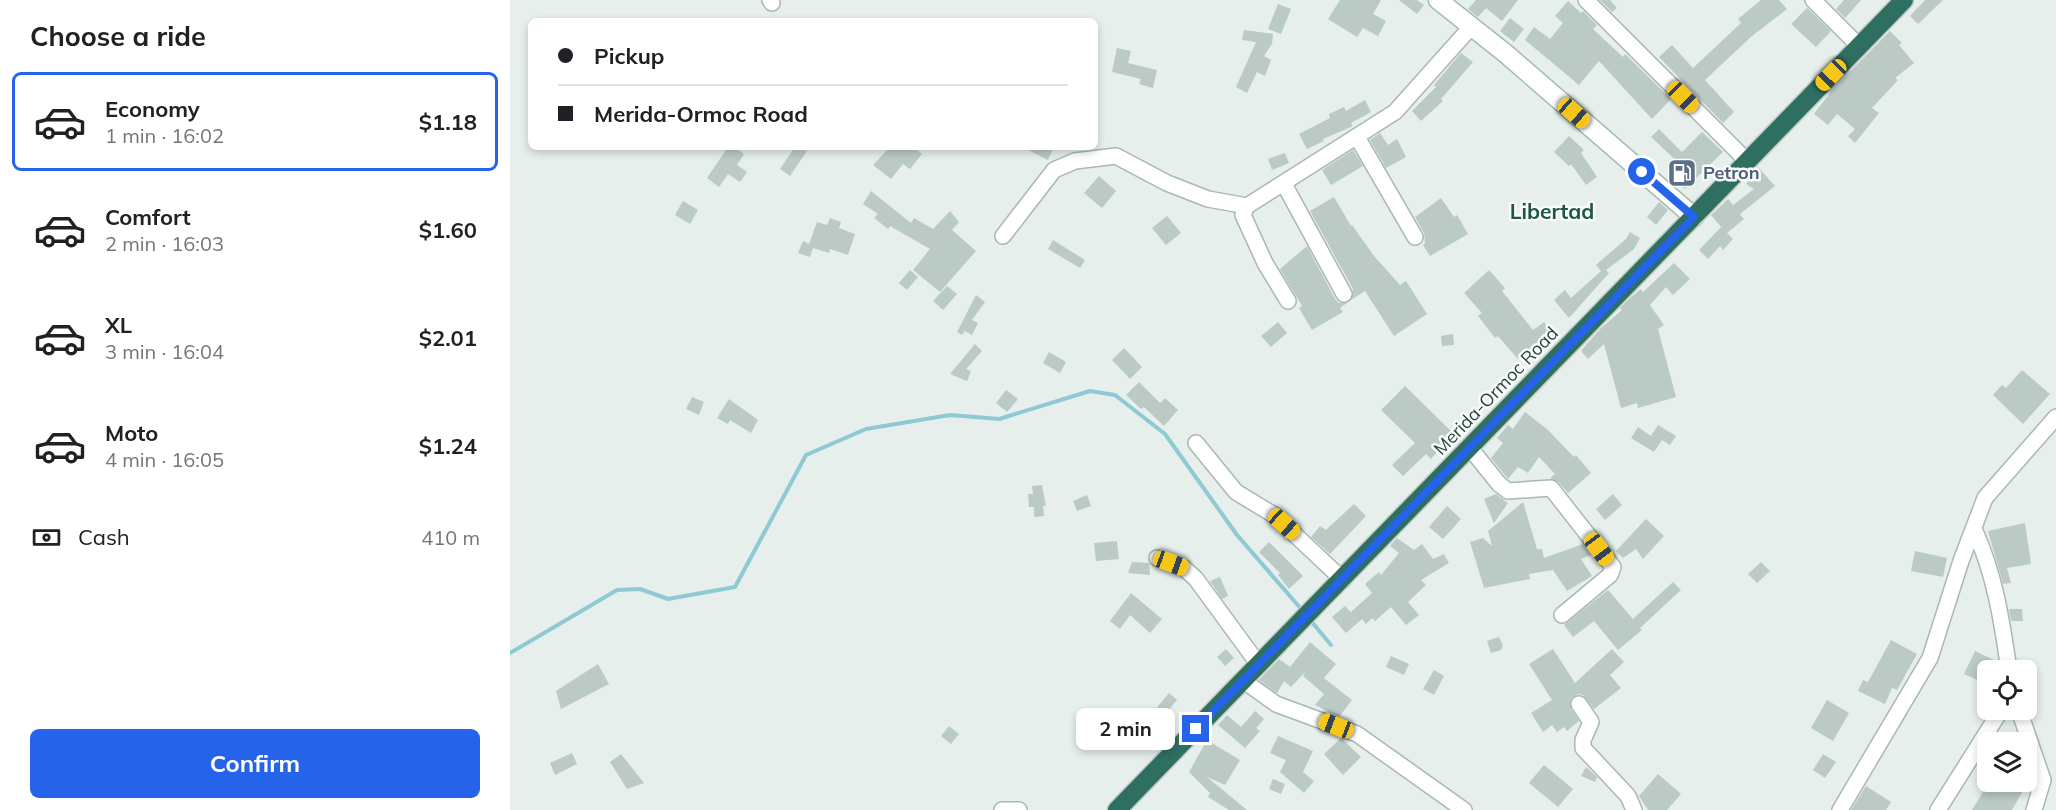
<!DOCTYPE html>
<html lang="en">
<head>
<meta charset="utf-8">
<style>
  :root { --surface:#fff; --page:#f6f6f6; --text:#202124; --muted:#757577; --line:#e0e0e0; --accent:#2563eb }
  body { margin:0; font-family:Mulish,sans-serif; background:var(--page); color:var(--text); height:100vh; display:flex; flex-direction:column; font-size:22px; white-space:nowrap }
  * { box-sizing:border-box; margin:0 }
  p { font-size:20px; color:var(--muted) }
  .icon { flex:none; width:33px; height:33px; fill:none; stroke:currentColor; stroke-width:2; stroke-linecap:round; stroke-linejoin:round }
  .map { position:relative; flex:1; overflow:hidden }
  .drawer { display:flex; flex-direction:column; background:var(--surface); width:510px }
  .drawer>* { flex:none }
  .hud { position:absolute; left:18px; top:18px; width:570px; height:132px; border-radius:9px; box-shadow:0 3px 9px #0003; display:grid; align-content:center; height:132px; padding:0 30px; background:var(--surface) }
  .controls { position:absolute; left:1467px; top:660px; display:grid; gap:12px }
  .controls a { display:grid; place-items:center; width:60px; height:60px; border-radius:9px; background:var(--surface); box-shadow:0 3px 9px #0003; font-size:30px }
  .end { position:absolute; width:27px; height:27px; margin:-14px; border:8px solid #2563eb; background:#fff; box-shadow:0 0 0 3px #fff }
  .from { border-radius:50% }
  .bubble { position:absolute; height:42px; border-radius:9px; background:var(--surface); box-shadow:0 3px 9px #0003; font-size:20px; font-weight:700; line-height:42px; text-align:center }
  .car { position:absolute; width:18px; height:36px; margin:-18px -9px; border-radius:8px; box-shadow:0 0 4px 2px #0007; background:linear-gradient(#f5c518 24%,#345 0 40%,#f5c518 0 76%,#345 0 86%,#f5c518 0) }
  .hud b { display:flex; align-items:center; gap:21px; height:57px; font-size:22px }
  .hud b+b { border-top:2px solid var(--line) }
  .hud i { width:15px; height:15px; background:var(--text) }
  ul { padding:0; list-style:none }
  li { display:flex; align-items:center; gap:18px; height:99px; margin:0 12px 9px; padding:0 18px; border:3px solid transparent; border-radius:9px }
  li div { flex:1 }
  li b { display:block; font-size:22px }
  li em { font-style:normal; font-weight:700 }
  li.current { border-color:var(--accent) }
  li>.icon { width:54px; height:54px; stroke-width:1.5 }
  h2 { padding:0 30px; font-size:27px; line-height:72px }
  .pay { display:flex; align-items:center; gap:15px; height:66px; padding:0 30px; font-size:22px }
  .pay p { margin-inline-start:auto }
  .cta { display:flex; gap:12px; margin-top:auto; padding:12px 30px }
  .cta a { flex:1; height:69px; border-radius:9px; background:var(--accent); color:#fff; font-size:24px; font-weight:700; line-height:69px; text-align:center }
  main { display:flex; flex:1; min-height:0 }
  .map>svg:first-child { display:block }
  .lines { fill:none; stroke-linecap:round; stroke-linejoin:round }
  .stream { stroke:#8ec9d4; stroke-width:4 }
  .building { fill:#bbcac4 }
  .street-casing { stroke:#a8b8b2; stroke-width:18 }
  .secondary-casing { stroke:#a4bbb3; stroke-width:21 }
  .highway-casing { stroke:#c2cac8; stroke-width:21 }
  .street { stroke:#fff; stroke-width:15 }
  .secondary { stroke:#fff; stroke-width:18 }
  .highway { stroke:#2f6f62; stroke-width:18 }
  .route { stroke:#2563eb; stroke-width:8 }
  .labels { text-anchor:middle; stroke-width:5; stroke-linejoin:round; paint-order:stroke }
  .service-label { font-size:18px; font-weight:bold; fill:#4e5e75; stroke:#f7fbf9; text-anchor:start }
  .street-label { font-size:18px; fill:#24423a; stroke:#f7fbf9 }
  .quarter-label { font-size:21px; font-weight:bold; fill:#1f5548; stroke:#f7fbf9 }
</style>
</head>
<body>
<main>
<section class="drawer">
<h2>Choose a ride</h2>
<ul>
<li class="current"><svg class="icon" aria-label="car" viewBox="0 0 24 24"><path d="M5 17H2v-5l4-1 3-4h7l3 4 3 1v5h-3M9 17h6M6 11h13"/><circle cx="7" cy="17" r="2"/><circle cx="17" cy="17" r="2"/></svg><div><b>Economy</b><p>1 min · 16:02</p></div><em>$1.18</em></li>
<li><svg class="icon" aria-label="car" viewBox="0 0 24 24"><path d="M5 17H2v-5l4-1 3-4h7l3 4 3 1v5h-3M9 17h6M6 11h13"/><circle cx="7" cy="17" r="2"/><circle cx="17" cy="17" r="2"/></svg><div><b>Comfort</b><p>2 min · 16:03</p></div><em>$1.60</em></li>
<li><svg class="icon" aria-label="car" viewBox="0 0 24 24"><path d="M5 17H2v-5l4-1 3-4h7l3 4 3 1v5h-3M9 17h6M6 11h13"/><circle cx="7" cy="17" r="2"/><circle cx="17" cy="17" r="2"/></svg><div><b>XL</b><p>3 min · 16:04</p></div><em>$2.01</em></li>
<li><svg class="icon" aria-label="car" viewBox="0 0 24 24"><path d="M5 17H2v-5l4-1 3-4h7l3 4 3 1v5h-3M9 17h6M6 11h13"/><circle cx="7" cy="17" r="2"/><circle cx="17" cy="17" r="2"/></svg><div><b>Moto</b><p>4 min · 16:05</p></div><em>$1.24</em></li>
</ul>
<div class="pay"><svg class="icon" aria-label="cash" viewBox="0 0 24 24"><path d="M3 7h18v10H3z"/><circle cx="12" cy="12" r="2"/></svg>Cash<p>410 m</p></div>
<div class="cta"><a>Confirm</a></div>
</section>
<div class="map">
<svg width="1546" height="810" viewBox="0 0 1546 810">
  <rect width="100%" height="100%" fill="#e6efeb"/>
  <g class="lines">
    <!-- stream -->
    <g class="stream">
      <polyline points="801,621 821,645"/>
      <polyline points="0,653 107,590 130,589 158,599 225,587 296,455 356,429 440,415 489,419 580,391 605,395 655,434 727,535 792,610"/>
    </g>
  </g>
  <!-- building -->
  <g class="building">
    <polygon points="830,0 871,0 863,14 876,21 868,36 853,28 847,37 818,19"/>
    <polygon points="889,0 907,0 914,5 907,14"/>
    <polygon points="966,0 1008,0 992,21 976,8 968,17 958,9"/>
    <polygon points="1090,0 1100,0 1107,8 1102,12"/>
    <polygon points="1251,0 1269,0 1277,9 1242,36 1195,80 1224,112 1213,123 1149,57 1162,45 1183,68 1231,23 1228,19"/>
    <polygon points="1334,0 1351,0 1335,18 1326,9"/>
    <polygon points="1415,0 1433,0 1408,24 1400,16"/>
    <polygon points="1058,1 1071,13 1073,11 1087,25 1083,29 1113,57 1115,54 1161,99 1142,119 1089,61 1069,85 1015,40 1024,27 1040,39 1053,23 1045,16"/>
    <polygon points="768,4 781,9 771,34 758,29"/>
    <polygon points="1297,8 1321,31 1306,47 1281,24"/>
    <polygon points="1000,18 1014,29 1004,42 990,31"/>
    <polygon points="734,30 763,34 762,44 754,56 761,60 755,76 747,72 737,93 726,87 746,42 732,40"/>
    <polygon points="1380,31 1392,43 1389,45 1404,63 1385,78 1388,80 1362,108 1369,113 1345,143 1338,136 1345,129 1327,114 1318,125 1304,114 1322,90"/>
    <polygon points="607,48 621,51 618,63 647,70 643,88 629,84 631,79 602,72"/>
    <polygon points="951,53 963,62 931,99 933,101 911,121 902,111 926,87 924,85"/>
    <polygon points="855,100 861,112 841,123 843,126 813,139 814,141 797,149 789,134 820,118 819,114 834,107 836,111"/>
    <polygon points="1149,129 1172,152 1192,132 1213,152 1175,189 1162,176 1172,166 1141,137"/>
    <polygon points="870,133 878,145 887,139 896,157 876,168 860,140"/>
    <polygon points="1059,136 1074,150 1071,153 1087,177 1076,185 1061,164 1059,166 1044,152"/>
    <polygon points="218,147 224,147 234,154 227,165 237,172 230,182 218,174 209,187 197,178"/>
    <polygon points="285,147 297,151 280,176 270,169"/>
    <polygon points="380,147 404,147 412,154 400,169 393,164 381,179 363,165"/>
    <polygon points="512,147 544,147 538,160"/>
    <polygon points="843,150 853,166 821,185 812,170"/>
    <polygon points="775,153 779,163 762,170 758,159"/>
    <polygon points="1248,167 1265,186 1230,214 1234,219 1217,233 1223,239 1213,250 1210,246 1198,259 1189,250 1211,227 1213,229 1201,215 1218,199 1223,205 1244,189 1236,184"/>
    <polygon points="589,176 606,191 592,208 574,193"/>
    <polygon points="361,191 401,223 404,218 423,229 440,211 449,222 442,230 466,251 430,292 403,270 420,249 380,226 378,229 364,218 368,214 353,204"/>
    <polygon points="824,197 841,226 842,225 864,256 890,285 896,281 917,314 884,336 855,291 841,300 843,289 800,211"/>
    <polygon points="931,198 944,217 947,215 958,234 920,256 913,245 915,243 914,233 905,217"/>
    <polygon points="173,201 188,210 180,224 165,215"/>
    <polygon points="1149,202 1158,210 1146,225 1137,217"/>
    <polygon points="657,216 671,233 656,245 642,228"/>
    <polygon points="320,218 331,222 329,228 345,234 338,255 320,249 319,253 303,248 300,257 288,253 293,241 299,244 307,222 317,225"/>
    <polygon points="1120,232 1130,238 1124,249 1096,270 1099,273 1059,318 1044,300 1055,290 1061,298 1091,271 1086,265 1116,239"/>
    <polygon points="543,240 575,260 570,268 538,249"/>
    <polygon points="797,246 825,299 829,303 837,303 830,308 833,312 802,330 789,308 792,306 770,269"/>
    <polygon points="1164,263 1180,279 1163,295 1156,287 1140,305 1154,325 1148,329 1166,397 1128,408 1127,403 1111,408 1094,344 1078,359 1071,351 1090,329 1112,310 1110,308 1119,299 1131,289 1133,292"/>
    <polygon points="400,270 408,277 397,290 389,283"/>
    <polygon points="979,270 995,288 992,291 1023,330 1034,322 1047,339 1034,348 1029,342 1008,359 988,336 985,338 968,316 972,313 954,293"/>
    <polygon points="437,286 447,294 433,310 423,301"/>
    <polygon points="466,295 475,302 462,320 468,323 462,335 455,331 452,335 447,332"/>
    <polygon points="768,322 777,333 761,347 751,336"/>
    <polygon points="943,334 944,345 932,346 931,336"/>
    <polygon points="465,344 472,351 456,369 461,371 457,381 440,374"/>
    <polygon points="614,348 632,367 620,379 602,360"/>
    <polygon points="539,352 556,362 550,373 533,363"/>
    <polygon points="1512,370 1540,394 1513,424 1483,395 1492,385 1496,388"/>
    <polygon points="629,382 650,403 655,398 668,410 654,426 634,407 631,409 616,395"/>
    <polygon points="895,386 944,434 921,459 916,454 893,476 882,465 905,443 871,410"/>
    <polygon points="496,390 508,399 497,412 486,403"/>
    <polygon points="182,397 194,402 189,415 176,409"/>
    <polygon points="219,399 248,420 241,433 220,420 218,424 207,418"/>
    <polygon points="1015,412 1038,430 1064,457 1066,455 1081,473 1058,493 1048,482 1040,478 1045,474 1029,457 1018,473 1008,467 998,479 981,458 993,443 987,438 998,425 1003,429"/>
    <polygon points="1148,425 1166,436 1160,445 1152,440 1144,452 1121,438 1128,427 1141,436"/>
    <polygon points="532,485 536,506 533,506 534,516 524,517 524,507 519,507 518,494 523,494 522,486"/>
    <polygon points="986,494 998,503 984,523 974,499"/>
    <polygon points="1103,494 1112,505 1095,520 1086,509"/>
    <polygon points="577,495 581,506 567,511 563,501"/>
    <polygon points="1013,502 1027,549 1032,549 1034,558 1073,544 1081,555 1071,559 1082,576 1057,591 1043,570 1019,574 1020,579 974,588 960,542 973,538 982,546 978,531"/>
    <polygon points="844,504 856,516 820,554 801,537 810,526 816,530"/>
    <polygon points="937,506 951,519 933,539 919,527"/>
    <polygon points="1136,519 1154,536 1133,559 1126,549 1113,558 1106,551"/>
    <polygon points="1515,523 1521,564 1497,568 1501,583 1493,584 1478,531"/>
    <polygon points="887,538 904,550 912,544 923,559 934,554 939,563 911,580 916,585 898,602 909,615 896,625 881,607 865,621 862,618 856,624 852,619 836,633 822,617 835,606 841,612 862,593 855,584 869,572 871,575 889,553 880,546"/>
    <polygon points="607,541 609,559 586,561 584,543"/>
    <polygon points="759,542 793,576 779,589 768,575 770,573 749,552"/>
    <polygon points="1405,551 1437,558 1433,577 1401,571"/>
    <polygon points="622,562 639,563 640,575 618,573"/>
    <polygon points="1251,562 1260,571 1247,583 1238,574"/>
    <polygon points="710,577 718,596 712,599 700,581"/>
    <polygon points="1163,582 1171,590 1130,628 1132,630 1108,650 1084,621 1063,637 1054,625 1098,590 1123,619"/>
    <polygon points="621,593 652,619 640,633 620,615 610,629 600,621"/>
    <polygon points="1499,609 1512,609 1513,621 1501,621"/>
    <polygon points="989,637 993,646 991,650 981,653 977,641"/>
    <polygon points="1381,640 1407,654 1387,690 1382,688 1375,704 1348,691 1353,680 1358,682"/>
    <polygon points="800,642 826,664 814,678 842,700 829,717 805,705 814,694 793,676 795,672 781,687 774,681 767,693 749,680 769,659 780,667"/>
    <polygon points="716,649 724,658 715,666 707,657"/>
    <polygon points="1043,649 1065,683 1102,649 1114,662 1100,675 1111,688 1084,709 1073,695 1068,694 1061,699 1061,709 1069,721 1057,731 1054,727 1047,732 1042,725 1033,732 1021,713 1042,700 1019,664"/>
    <polygon points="1465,651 1488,662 1487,670 1478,670 1478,685 1454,674"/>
    <polygon points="881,656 899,664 894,675 876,667"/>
    <polygon points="88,664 99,684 51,709 46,691"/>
    <polygon points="924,670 934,676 924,695 913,689"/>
    <polygon points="659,693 667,700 653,717 645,710"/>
    <polygon points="1317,700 1339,713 1323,741 1301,728"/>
    <polygon points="745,711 754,719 746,728 750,731 735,748 708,725 717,715 731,727"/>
    <polygon points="439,726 449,734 441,744 431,736"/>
    <polygon points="768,736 803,751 793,772 804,781 794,793 770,772 776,760 760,753"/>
    <polygon points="831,738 851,757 833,775 814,754"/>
    <polygon points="697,740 730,760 715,785 697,777 737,810 719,810 698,797 700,793 679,772"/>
    <polygon points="62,753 67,764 45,775 40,763"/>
    <polygon points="111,754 134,783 117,789 100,762"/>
    <polygon points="1313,754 1326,762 1315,778 1303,770"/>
    <polygon points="1034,765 1063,789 1048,807 1019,783"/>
    <polygon points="1076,767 1087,777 1085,782 1071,776"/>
    <polygon points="1148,774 1171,794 1157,810 1138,810 1129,796"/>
    <polygon points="763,779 775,784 771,794 759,789"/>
    <polygon points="1479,782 1518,782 1502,810 1462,810"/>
    <polygon points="1356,786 1381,802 1376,810 1341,810"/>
  </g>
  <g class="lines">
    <!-- street casing -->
    <g class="street-casing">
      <g id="street">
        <polyline points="260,0 262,3"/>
        <polyline points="1076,0 1237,161"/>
        <polyline points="1303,0 1349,46"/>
        <polyline points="847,137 905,237"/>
        <polyline points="774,184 834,294"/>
        <polyline points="493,236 544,170 565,161 606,156 657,183 698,199 737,206"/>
        <polyline points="778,301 755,263 733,215 737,206 885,112 961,27"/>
        <polyline points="686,443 726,492 764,515 833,580"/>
        <polyline points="960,448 989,484 998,491 1041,488 1103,567 1100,575 1052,615"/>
        <path d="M1464 529C1485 574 1492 622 1499 670"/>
        <polyline points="647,558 674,568 686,579 749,665"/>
        <polyline points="734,681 766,704 847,734 954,810"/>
        <polyline points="1069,704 1081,722 1073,740 1073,748 1118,796 1124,810"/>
        <polyline points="1509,710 1533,780 1524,810"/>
        <polyline points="492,810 509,810"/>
        <polyline points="1330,810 1420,658 1451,561 1475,498 1546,417"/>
        <polyline points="1428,810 1491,710"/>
      </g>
    </g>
    <!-- secondary casing -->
    <g class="secondary-casing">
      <polyline id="secondary" points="928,0 995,53 1184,217"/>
    </g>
    <!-- highway casing -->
    <g class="highway-casing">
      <polyline id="highway" points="607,810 1394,0"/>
    </g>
    <!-- street -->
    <use href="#street" class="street"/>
    <!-- secondary -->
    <use href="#secondary" class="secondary"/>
    <!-- highway -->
    <use href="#highway" class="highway"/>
  </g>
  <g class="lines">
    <!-- route -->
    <polyline class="route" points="686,729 1184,217 1132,172"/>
  </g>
  <!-- icons -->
  <defs>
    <g id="fuel-square" transform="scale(1.5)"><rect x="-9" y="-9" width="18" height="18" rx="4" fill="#5c6f8a" stroke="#f7fbf9"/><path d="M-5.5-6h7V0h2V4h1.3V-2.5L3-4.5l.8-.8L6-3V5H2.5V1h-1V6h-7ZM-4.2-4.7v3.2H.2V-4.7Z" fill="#fff"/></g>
  </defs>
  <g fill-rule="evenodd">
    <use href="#fuel-square" x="1172" y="173"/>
  </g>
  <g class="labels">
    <!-- service labels -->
    <g class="service-label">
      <text x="1193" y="179">Petron</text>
    </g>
    <!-- street labels -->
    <g class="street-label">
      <text transform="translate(986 391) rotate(-46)" y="6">Merida-Ormoc Road</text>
    </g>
    <!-- quarter labels -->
    <g class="quarter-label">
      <text x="1042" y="219">Libertad</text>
    </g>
  </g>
</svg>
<div class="controls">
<a><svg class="icon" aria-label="locate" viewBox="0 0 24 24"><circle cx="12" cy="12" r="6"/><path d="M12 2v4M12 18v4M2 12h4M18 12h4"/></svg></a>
<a><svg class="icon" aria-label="layers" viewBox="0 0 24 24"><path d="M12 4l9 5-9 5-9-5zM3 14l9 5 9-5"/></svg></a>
</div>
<i class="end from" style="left:1132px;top:172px"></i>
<i class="end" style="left:686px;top:729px"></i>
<div class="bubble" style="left:566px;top:708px;width:99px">2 min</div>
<i class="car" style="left:1321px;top:75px;rotate:224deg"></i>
<i class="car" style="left:1173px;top:97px;rotate:135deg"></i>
<i class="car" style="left:1064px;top:113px;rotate:131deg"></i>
<i class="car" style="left:774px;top:524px;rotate:132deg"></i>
<i class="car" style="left:1089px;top:549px;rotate:143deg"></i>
<i class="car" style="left:661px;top:563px;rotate:110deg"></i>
<i class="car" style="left:826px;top:726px;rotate:291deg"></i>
<div class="hud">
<b><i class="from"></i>Pickup</b>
<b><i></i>Merida-Ormoc Road</b>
</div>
</div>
</main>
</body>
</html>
